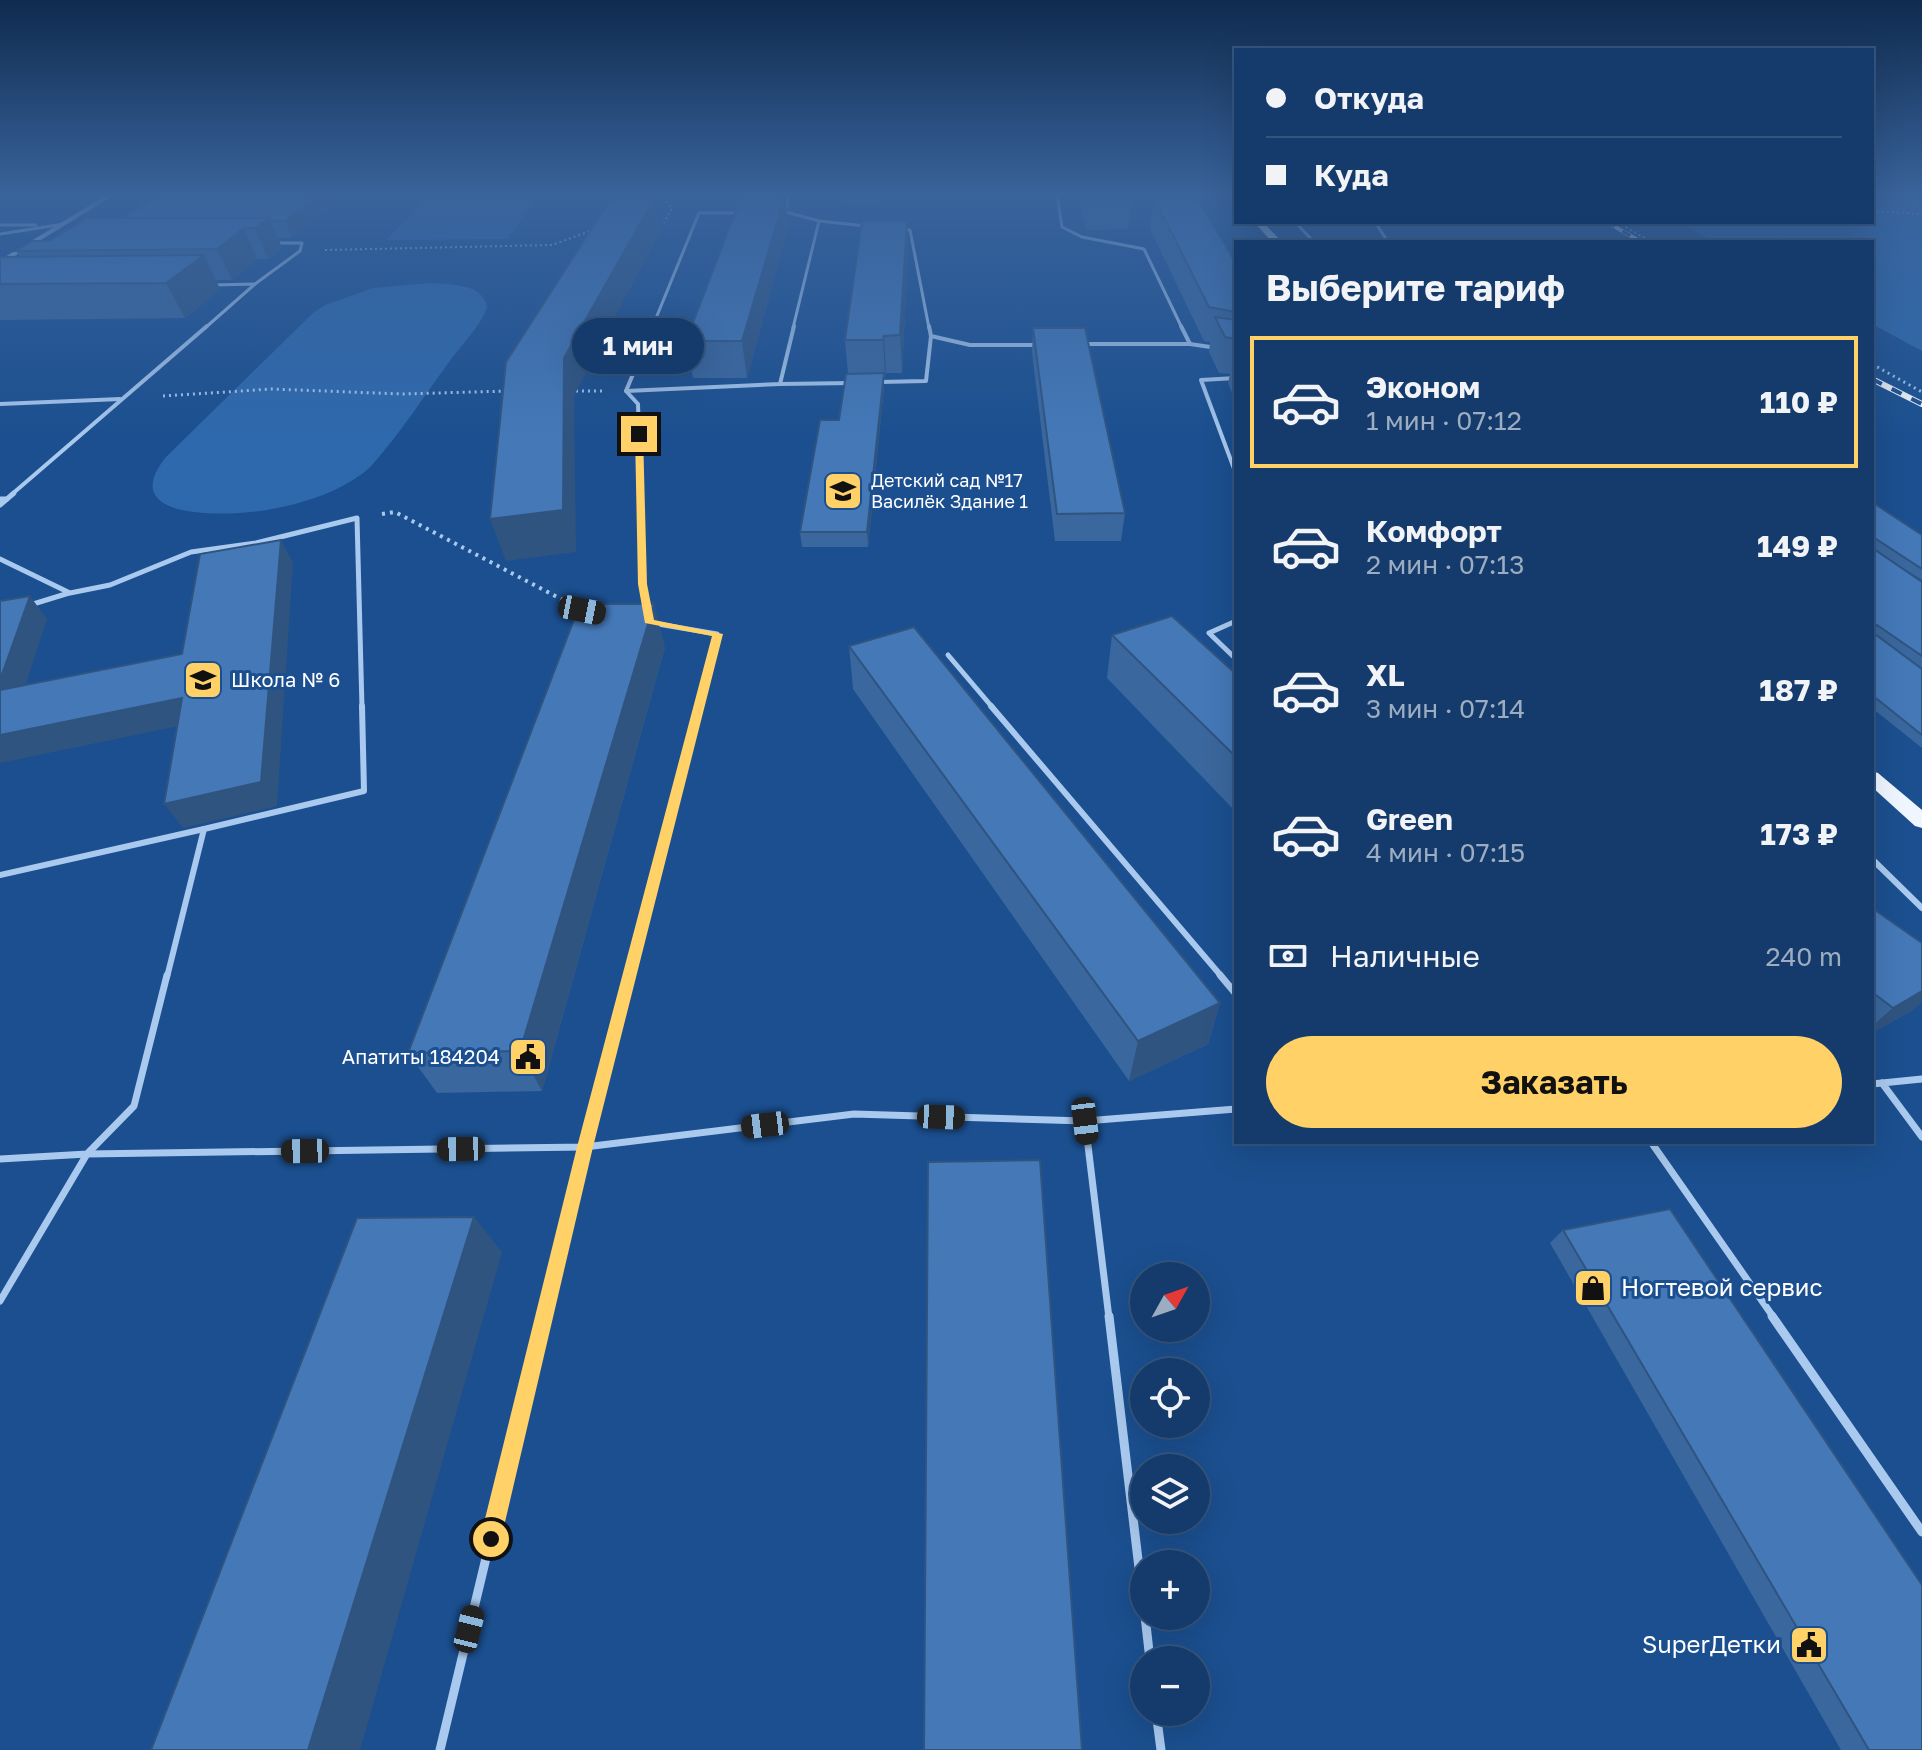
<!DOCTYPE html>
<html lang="ru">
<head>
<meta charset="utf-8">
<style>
  :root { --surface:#143b6b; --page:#214673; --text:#f1f3f6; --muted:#9dadc1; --line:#33557e; --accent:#ffd166 }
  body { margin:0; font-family:"Golos Text",sans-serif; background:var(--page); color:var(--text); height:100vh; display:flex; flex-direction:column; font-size:30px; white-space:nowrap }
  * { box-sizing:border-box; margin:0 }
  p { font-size:26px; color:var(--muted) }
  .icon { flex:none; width:44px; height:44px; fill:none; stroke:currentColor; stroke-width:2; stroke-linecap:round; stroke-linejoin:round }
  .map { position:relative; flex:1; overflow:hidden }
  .details { position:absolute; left:1234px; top:240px; width:640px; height:904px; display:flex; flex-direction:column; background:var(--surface); border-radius:0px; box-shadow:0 8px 32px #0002,0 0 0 2px var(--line) }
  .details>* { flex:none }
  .guide { position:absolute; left:1234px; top:48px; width:640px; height:176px; border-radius:0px; box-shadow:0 8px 32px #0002,0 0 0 2px var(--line); display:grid; align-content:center; height:176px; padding:0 32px; background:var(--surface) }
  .needle { width:52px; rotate:50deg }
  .buttons { position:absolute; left:1130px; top:1262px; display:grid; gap:16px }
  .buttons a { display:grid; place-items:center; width:80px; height:80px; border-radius:50%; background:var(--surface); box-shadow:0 8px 32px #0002,0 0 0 2px var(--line); font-size:40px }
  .end { position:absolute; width:36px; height:36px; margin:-18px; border:10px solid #ffd166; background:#111; box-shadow:0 0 0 4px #111 }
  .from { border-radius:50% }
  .bubble { position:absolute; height:56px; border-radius:28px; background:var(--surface); box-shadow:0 8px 32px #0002,0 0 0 2px var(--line); font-size:26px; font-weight:700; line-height:56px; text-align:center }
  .car { position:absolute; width:24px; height:48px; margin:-24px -12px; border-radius:10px; box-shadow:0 0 6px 2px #0007; background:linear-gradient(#222 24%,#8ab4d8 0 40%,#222 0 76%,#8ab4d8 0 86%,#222 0) }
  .guide b { display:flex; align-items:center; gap:28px; height:76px; font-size:30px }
  .guide b+b { border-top:2px solid var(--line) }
  .guide i { width:20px; height:20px; background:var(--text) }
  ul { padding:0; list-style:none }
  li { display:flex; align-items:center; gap:24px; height:132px; margin:0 16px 12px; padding:0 16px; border:4px solid transparent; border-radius:0px }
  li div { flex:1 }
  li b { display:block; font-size:30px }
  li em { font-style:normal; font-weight:700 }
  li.selected { border-color:var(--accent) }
  li>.icon { width:72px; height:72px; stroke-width:1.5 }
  h2 { padding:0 32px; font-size:36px; line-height:96px }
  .pay { display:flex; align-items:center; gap:20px; height:88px; padding:0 32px; font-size:30px }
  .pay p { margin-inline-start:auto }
  .button { display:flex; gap:16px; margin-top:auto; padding:16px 32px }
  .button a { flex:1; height:92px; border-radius:48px; background:var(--accent); color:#111; font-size:32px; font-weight:700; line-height:92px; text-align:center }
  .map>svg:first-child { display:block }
  .green { fill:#2e69ad }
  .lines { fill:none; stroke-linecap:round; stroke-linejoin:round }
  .path-far2 { stroke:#a9c9ee; stroke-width:2; stroke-dasharray:2 3; stroke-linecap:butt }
  .path-far1 { stroke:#a9c9ee; stroke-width:3; stroke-dasharray:2 4; stroke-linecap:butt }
  .path { stroke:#a9c9ee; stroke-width:4; stroke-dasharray:3 5; stroke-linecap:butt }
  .service-far5 { stroke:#a9c9ee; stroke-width:3 }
  .service-far4 { stroke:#a9c9ee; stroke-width:4 }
  .service-far3 { stroke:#a9c9ee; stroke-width:5 }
  .service-far2 { stroke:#a9c9ee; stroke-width:6 }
  .service-far1 { stroke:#a9c9ee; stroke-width:7 }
  .service { stroke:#a9c9ee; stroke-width:9 }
  .tertiary { fill:#a9c9ee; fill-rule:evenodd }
  .primary { fill:#f0f6ff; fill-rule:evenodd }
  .rail-far1-casing { stroke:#fff; stroke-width:4 }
  .rail-casing { stroke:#fff; stroke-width:6 }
  .rail-far1 { stroke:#1b4f8f; stroke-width:3; stroke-dasharray:9; stroke-linecap:butt }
  .rail { stroke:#1b4f8f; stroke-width:4; stroke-dasharray:11; stroke-linecap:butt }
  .wall { fill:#3a679d }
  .shaded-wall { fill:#305480 }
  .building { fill:#4478b7; stroke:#305480; stroke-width:2 }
  .route { fill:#ffd166 }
  .labels { text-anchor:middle; stroke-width:6; stroke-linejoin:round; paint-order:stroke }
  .far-poi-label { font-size:18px; fill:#fff; stroke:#1b4f8f; text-anchor:start }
  .poi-label { font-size:20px; fill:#fff; stroke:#1b4f8f; text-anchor:start }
  .near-poi-label { font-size:24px; fill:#fff; stroke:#1b4f8f; text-anchor:start }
</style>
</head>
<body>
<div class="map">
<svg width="1922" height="1750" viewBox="0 0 1922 1750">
  <rect width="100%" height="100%" fill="#1b4f8f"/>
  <!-- green -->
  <g class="green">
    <polygon points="431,194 541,194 507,239 386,240"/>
    <polygon points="1872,194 1922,194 1922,351 1872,324 1872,242 1715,242 1678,222 1872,222"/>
    <path d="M429 283C448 284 483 283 487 307 481 326 461 345 449 362 424 396 400 434 372 465 367 471 359 476 353 480 329 495 300 504 272 509 237 516 112 524 166 457L313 313 325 305 373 288Z"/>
  </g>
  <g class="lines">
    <!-- path-far2 -->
    <g class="path-far2">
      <polyline points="659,194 672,208 664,223"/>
      <polyline points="1872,211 1922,214"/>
      <polyline points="1617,222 1651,242"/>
      <polyline points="325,250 552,245 596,229"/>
    </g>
    <!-- path-far1 -->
    <g class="path-far1">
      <polyline points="1872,364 1922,392"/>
      <polyline points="570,391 604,391"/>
      <polyline points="163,396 272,389 402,394 508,391"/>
    </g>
    <!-- path -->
    <polyline class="path" points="382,514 395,512 582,610"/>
    <!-- service-far5 -->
    <g class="service-far5">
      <polyline points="1057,194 1062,227 1082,237 1144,249 1182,328"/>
      <polyline points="785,212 789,194"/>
      <polyline points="786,212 819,221 793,328"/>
      <polyline points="819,221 866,226"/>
      <polyline points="1295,222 1314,242"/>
      <polyline points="1375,222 1388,242"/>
      <polyline points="0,225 36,225"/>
      <polyline points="901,229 910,230 929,328"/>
      <polyline points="0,234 64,224"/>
      <polyline points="255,284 300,251 302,243 272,243"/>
      <polyline points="205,328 255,284 212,285"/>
      <polyline points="652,328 699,213 742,213"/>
    </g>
    <!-- service-far4 -->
    <g class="service-far4">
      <polyline points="929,326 931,336 970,345 1039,345"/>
      <polyline points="1181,326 1190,344 1217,348"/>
      <polyline points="1082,344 1190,344"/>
      <polyline points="1236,378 1201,380 1236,474"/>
      <polyline points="879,382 926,381 931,336"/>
      <polyline points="780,384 852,383"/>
      <polyline points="626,391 780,384 794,326"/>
      <polyline points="0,404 120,399"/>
      <polyline points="11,495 207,326"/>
      <polyline points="641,495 638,404 626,391 653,326"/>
    </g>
    <!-- service-far3 -->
    <g class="service-far3">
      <polyline points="640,493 643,584 648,611"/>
      <polyline points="0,499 7,499 0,505"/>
      <polyline points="7,499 14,493"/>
      <polyline points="0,559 70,593 110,585 191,552 256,543 357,518 362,708"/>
      <polyline points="30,605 69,593"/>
      <polyline points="1236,621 1209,633 1236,659"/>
      <polyline points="652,623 717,634 698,708"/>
      <polyline points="948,655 993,708"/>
    </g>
    <!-- service-far2 -->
    <g class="service-far2">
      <polyline points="991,706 1222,977"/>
      <polyline points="1872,859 1922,908"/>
      <polyline points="0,875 204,829"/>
      <polyline points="167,977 204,829 364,791 362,706"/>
      <polyline points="629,977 699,706"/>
    </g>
    <!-- service-far1 -->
    <g class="service-far1">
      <polyline points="1220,975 1236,994"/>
      <polyline points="1882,1083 1922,1137"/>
      <polyline points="1872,1084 1922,1079"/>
      <polyline points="1085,1121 1109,1318"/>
      <polyline points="1651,1142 1774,1318"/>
      <polyline points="0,1159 87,1154 134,1106 167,975"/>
      <polyline points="0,1301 87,1154 585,1147 854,1114 1085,1121 1236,1109"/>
      <polyline points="544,1318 629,975"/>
    </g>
    <!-- service -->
    <g class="service">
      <polyline points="1109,1316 1144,1610"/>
      <polyline points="1772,1316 1922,1532"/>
      <polyline points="1145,1616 1150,1660"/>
      <polyline points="1156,1712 1161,1750"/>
      <polyline points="440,1750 544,1316"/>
    </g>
    <!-- tertiary -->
    <polygon class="tertiary" points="108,194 116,194 0,265 0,260"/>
    <!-- primary -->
    <g class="primary">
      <polygon points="1227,194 1236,194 1236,202"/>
      <polygon points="1254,222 1263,222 1282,242 1272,242"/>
      <polygon points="1872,771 1878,773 1922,810 1922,828 1915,826 1872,787"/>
    </g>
    <!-- rail-far1 casing -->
    <g class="rail-far1-casing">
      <polyline id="rail-far1" points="1607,222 1641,242"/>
    </g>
    <!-- rail casing -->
    <g class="rail-casing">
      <polyline id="rail" points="1872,379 1922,404"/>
    </g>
    <!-- rail-far1 -->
    <use href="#rail-far1" class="rail-far1"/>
    <!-- rail -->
    <use href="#rail" class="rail"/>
  </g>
  <!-- wall -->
  <g class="wall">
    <polygon points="159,194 345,194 292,238 278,238 282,248 268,259 257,259 232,280 216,280 220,289 185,318 0,320 0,257 20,257 16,251 123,218"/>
    <polygon points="841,194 883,194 881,203 842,203"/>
    <polygon points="1076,194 1130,194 1131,197 1128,229 1087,230"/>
    <polygon points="785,195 788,227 747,378 693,378 686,341"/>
    <polygon points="1154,198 1236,263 1236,402 1228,383 1230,374 1219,373 1209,352 1210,342 1204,341 1150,229"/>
    <polygon points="908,254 902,373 886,373 885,377 884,377 884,387 868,547 802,547 800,532 839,420 848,374 845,340"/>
    <polygon points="1033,328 1125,513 1121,541 1055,541 1032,352"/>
    <polygon points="1872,502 1922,535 1922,580 1893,562 1922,582 1922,748 1872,708"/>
    <polygon points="1112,635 1236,674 1236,812 1107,678"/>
    <polygon points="849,646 1220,1003 1208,1044 1129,1081 853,689"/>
    <polygon points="665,647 542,1091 437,1093 408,1053"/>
    <polygon points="1872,908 1913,1010 1872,1033"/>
    <polygon points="1563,1230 1922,1750 1841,1750 1550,1243"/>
  </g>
  <!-- shaded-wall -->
  <g class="shaded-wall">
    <polygon points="318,194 345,194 292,238 285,221"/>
    <polygon points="785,195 788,227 747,378 742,341"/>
    <polygon points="655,197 661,229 574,396 576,552 506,561 490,519 564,358"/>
    <polygon points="269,218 282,248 268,259 255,228"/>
    <polygon points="907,221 908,254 902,373 900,335"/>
    <polygon points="244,228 257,259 232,280 217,249"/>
    <polygon points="204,255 220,289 185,318 166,283"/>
    <polygon points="884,336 886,373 885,377 883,340"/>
    <polygon points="884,373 884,387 868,547 867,532"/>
    <polygon points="281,540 293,563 277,806 183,828 164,804"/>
    <polygon points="30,596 47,619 16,714 0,695 0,680"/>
    <polygon points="654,604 665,647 542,1091 520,1051"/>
    <polygon points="182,698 198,722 0,763 0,735"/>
    <polygon points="1922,991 1922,1002 1913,1010 1872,1033 1872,1026 1893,1008"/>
    <polygon points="1220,1003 1208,1044 1129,1081 1138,1041"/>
    <polygon points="474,1217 502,1252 360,1750 308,1750"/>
  </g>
  <!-- building -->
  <g class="building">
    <polygon points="159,194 318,194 285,221 270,221 269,218 123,218"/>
    <polygon points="1088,194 1130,194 1131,197 1089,198"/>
    <polygon points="742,195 785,195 742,341 686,341"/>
    <polygon points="612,197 655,197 564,358 563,510 490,519 506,362"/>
    <polygon points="1196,197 1236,263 1236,312 1209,307 1154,198"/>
    <polygon points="87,218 269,218 255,228 244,228 217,249 16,251 32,241 49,241"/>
    <polygon points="862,221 907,221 900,335 884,336 883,340 845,340"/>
    <polygon points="204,255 166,283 0,284 0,257"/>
    <polygon points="1215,317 1236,320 1236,339 1225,337"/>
    <polygon points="1033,328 1085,328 1125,513 1057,514"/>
    <polygon points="884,373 867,532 800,532 820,420 839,420 846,374"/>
    <polygon points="1872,502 1922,535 1922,569 1876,539 1872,543 1874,549 1922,582 1922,656 1877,625 1873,629 1875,634 1922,669 1922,735 1872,695"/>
    <polygon points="281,540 261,782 164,804 182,698 0,735 0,690 182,654 200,554"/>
    <polygon points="30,596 0,680 0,601"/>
    <polygon points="580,604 654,604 520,1051 408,1053"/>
    <polygon points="1172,616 1236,674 1236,757 1112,635"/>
    <polygon points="914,627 1220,1003 1138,1041 849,646"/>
    <polygon points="1872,908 1922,943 1922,991 1893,1008 1872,992"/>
    <polygon points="1040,1160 1082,1750 924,1750 928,1162"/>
    <polygon points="1670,1209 1922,1585 1922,1750 1869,1750 1563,1230"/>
    <polygon points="474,1217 308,1750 151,1750 357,1218"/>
  </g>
  <!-- sky -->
  <linearGradient id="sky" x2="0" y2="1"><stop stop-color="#0f2b4f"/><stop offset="0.44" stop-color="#39639b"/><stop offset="1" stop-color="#39639b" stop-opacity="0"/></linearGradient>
  <rect width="1922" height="439" fill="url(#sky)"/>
  <!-- route -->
  <polygon class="route" points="639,431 643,434 647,584 654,620 723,634 593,1147 501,1539 498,1546 491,1549 483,1546 480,1539 577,1147 712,636 645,623 638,584 635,434"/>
  <!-- icons -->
  <defs>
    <g id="school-square" transform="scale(2)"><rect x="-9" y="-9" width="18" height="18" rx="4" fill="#ffd166" stroke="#1b4f8f"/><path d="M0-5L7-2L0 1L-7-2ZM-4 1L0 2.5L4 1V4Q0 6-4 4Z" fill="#111"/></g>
    <g id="civic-square" transform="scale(2)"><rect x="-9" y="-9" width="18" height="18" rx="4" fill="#ffd166" stroke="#1b4f8f"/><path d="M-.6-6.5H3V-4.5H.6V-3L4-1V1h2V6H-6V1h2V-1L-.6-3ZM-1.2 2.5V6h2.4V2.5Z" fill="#111"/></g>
    <g id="shop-square" transform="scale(2)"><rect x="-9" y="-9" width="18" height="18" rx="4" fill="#ffd166" stroke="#1b4f8f"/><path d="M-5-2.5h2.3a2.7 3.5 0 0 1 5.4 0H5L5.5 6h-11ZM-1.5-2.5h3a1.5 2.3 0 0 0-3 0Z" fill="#111"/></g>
  </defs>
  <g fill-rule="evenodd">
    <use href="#school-square" x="843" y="491"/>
    <use href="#school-square" x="203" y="680"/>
    <use href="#civic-square" x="528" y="1057"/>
    <use href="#shop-square" x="1593" y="1288"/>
    <use href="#civic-square" x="1809" y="1645"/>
  </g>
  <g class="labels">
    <!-- far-poi labels -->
    <g class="far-poi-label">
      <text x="871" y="487">Детский сад №17<tspan x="871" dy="21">Василёк Здание 1</tspan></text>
    </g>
    <!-- poi labels -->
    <g class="poi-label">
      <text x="231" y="687">Школа № 6</text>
      <text x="500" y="1064" text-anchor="end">Апатиты 184204</text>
    </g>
    <!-- near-poi labels -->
    <g class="near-poi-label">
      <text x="1621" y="1296">Ногтевой сервис</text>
      <text x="1781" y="1653" text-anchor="end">SuperДетки</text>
    </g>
  </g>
</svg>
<div class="buttons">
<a><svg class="needle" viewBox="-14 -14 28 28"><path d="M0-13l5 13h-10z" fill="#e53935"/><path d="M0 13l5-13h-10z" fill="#9dadc1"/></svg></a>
<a><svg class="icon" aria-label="locate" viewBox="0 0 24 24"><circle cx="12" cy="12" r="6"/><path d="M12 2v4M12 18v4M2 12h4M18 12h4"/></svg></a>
<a><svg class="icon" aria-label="layers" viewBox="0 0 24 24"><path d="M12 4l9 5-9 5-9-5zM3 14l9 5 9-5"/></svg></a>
<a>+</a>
<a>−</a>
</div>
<i class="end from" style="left:491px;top:1539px"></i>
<i class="end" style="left:639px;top:434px"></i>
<div class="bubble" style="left:572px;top:318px;width:132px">1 мин</div>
<i class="car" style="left:582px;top:610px;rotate:101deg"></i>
<i class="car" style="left:941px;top:1117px;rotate:92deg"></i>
<i class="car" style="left:1085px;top:1121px;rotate:173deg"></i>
<i class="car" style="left:765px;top:1125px;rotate:263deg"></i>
<i class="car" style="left:461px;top:1149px;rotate:269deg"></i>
<i class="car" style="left:305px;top:1151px;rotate:269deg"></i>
<i class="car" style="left:469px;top:1629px;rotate:14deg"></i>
<div class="guide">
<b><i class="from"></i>Откуда</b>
<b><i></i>Куда</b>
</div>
<section class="details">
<h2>Выберите тариф</h2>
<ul>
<li class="selected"><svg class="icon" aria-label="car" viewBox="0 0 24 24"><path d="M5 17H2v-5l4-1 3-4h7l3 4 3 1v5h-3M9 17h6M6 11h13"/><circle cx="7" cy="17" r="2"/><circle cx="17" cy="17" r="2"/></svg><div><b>Эконом</b><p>1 мин · 07:12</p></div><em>110 ₽</em></li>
<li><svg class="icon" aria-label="car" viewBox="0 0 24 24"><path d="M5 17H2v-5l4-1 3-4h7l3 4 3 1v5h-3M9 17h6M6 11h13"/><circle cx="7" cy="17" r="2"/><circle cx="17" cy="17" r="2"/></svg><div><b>Комфорт</b><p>2 мин · 07:13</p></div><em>149 ₽</em></li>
<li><svg class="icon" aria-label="car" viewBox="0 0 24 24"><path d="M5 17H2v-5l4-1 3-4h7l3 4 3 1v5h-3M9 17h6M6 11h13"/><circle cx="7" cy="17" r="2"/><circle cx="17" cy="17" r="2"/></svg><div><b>XL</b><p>3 мин · 07:14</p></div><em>187 ₽</em></li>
<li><svg class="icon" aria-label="car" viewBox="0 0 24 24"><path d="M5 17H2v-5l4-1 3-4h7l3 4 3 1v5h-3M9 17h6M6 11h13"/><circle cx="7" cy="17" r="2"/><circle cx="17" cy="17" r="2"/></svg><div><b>Green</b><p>4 мин · 07:15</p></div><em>173 ₽</em></li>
</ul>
<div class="pay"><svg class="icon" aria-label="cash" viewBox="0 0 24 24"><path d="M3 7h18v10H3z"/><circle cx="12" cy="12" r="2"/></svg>Наличные<p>240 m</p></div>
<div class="button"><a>Заказать</a></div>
</section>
</div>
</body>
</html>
